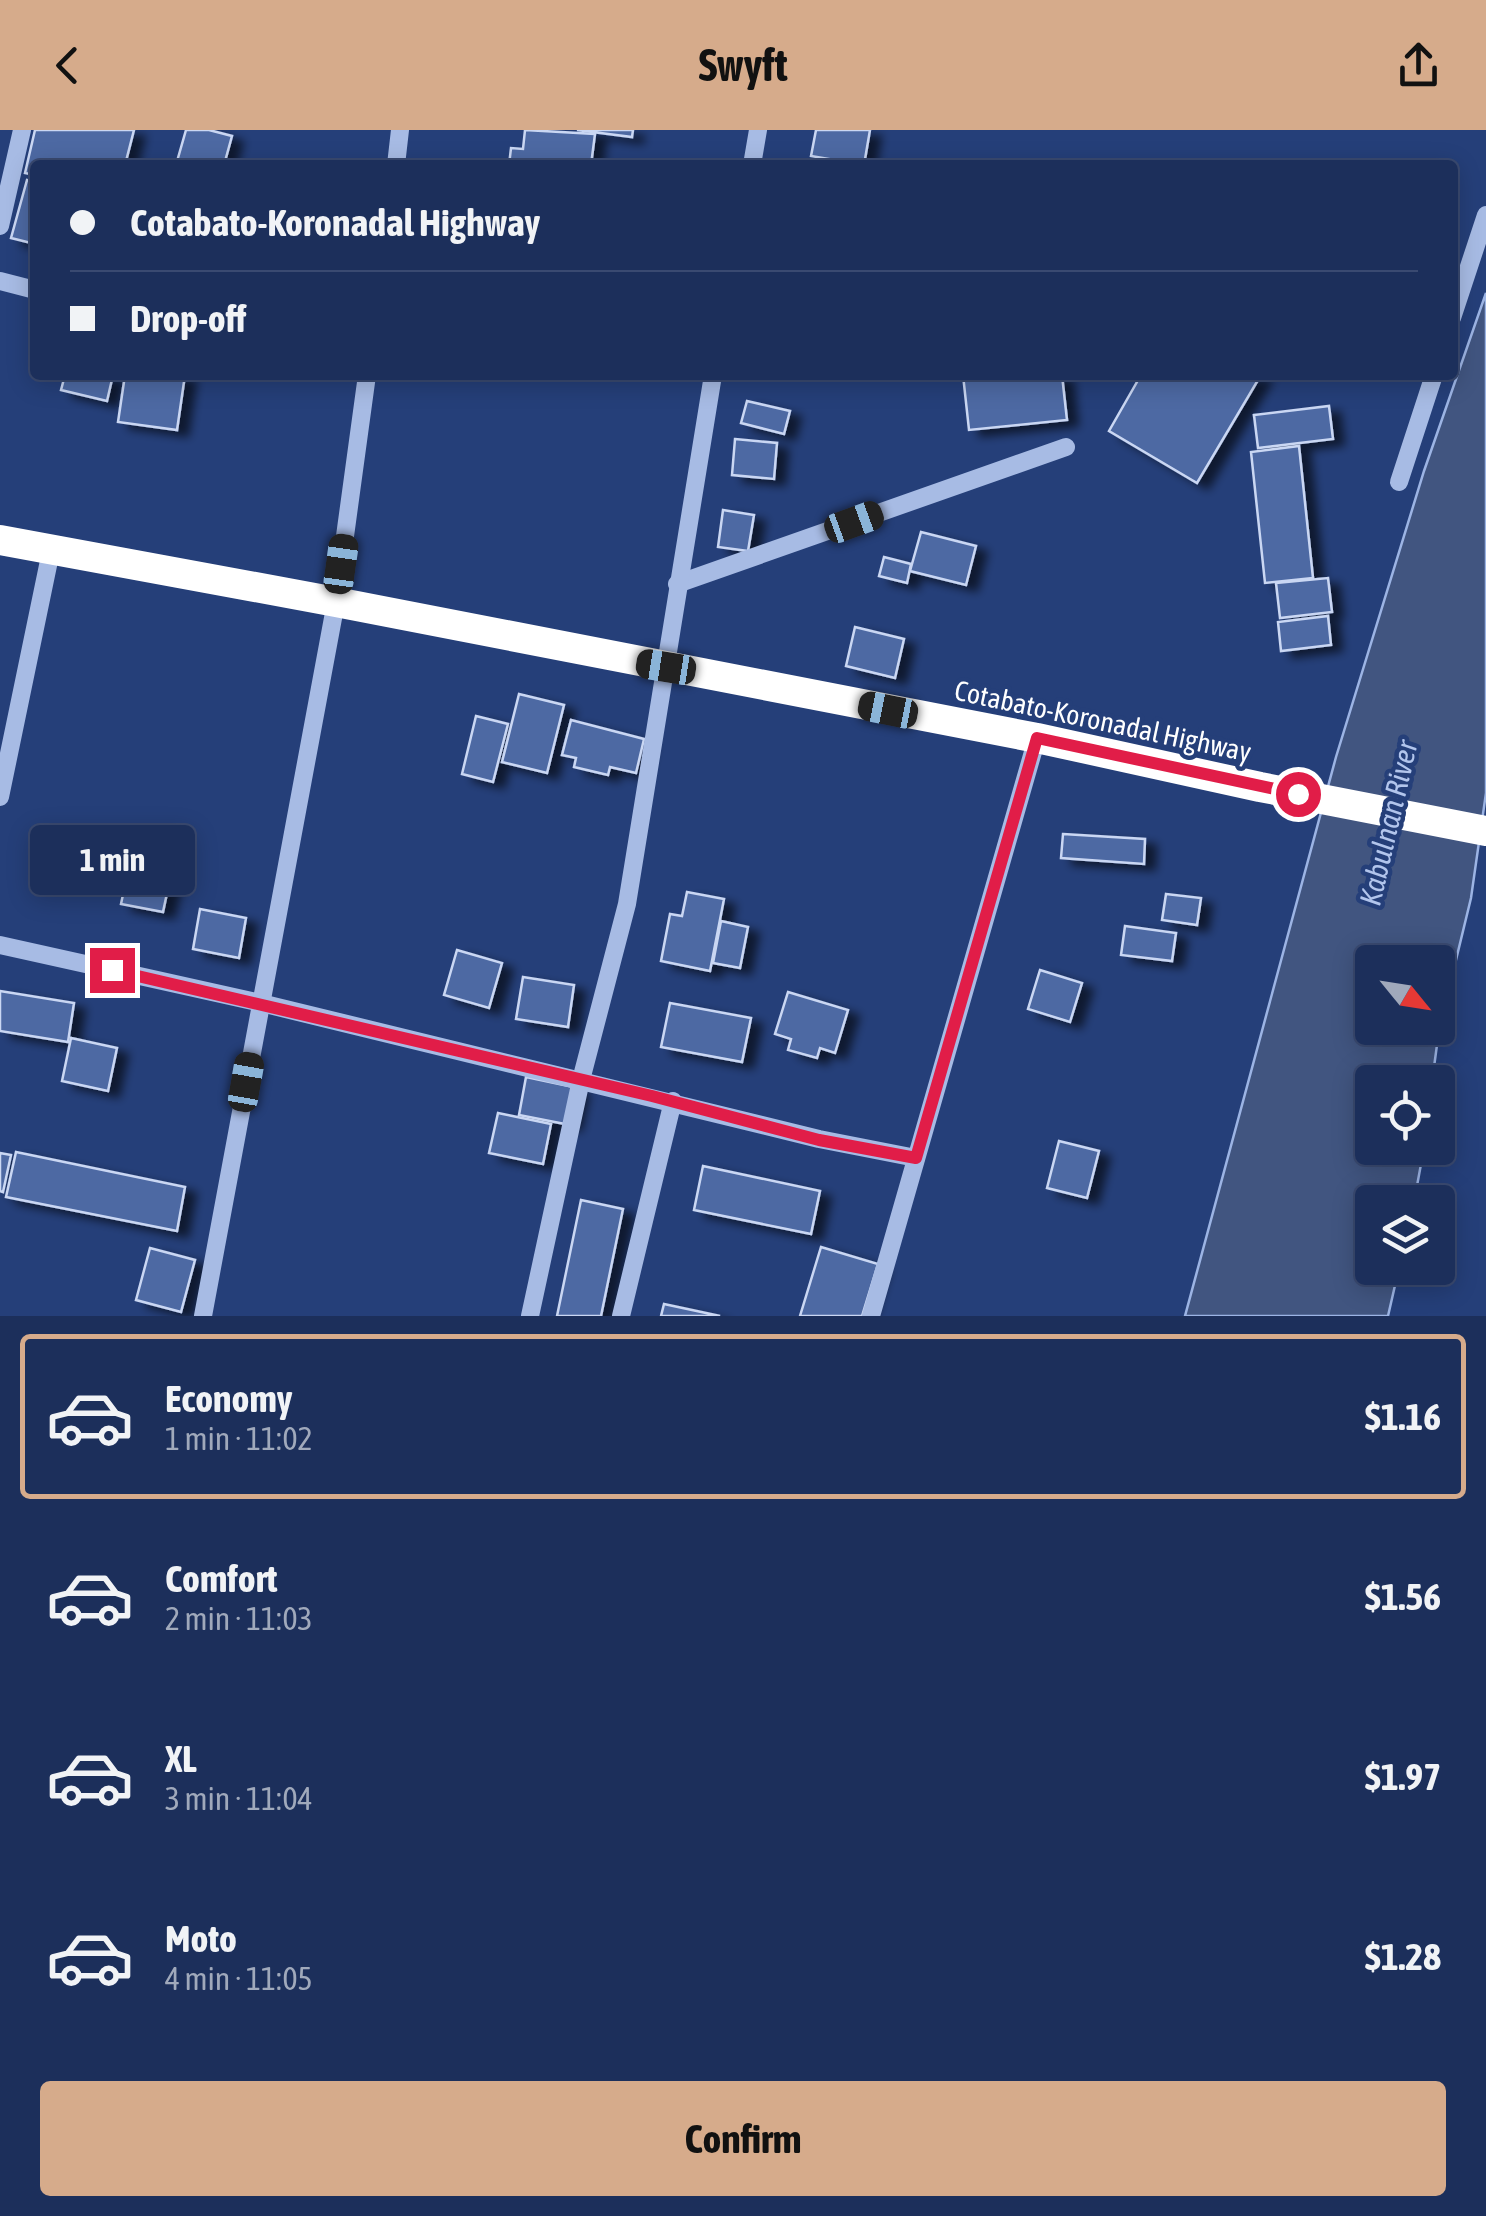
<!DOCTYPE html>
<html lang="en">
<head>
<meta charset="utf-8">
<style>
  :root { --surface:#1c2f5b; --page:#293b64; --text:#f1f3f6; --muted:#a0a9bb; --line:#3a4a71; --accent:#d6ab8b }
  body { margin:0; font-family:"Asap Condensed",sans-serif; background:var(--page); color:var(--text); height:100vh; display:flex; flex-direction:column; font-size:38px; white-space:nowrap }
  * { box-sizing:border-box; margin:0 }
  p { font-size:32px; color:var(--muted) }
  .icon { flex:none; width:55px; height:55px; fill:none; stroke:currentColor; stroke-width:2; stroke-linecap:round; stroke-linejoin:round }
  .map { position:relative; height:1186px; overflow:hidden }
  .panel { display:flex; flex-direction:column; background:var(--surface); flex:1 }
  .panel>* { flex:none }
  .hud { position:absolute; left:30px; top:30px; width:1428px; height:220px; border-radius:10px; box-shadow:0 5px 25px #0003,0 0 0 2px var(--line); display:grid; align-content:center; height:220px; padding:0 40px; background:var(--surface) }
  .needle { width:65px; rotate:120deg }
  .tools { position:absolute; left:1355px; top:815px; display:grid; gap:20px }
  .tools a { display:grid; place-items:center; width:100px; height:100px; border-radius:10px; background:var(--surface); box-shadow:0 5px 25px #0003,0 0 0 2px var(--line); font-size:50px }
  .end { position:absolute; width:45px; height:45px; margin:-22px; border:12px solid #e11d48; background:#fff; box-shadow:0 0 0 5px #fff }
  .from { border-radius:50% }
  .bubble { position:absolute; height:70px; border-radius:10px; background:var(--surface); box-shadow:0 5px 25px #0003,0 0 0 2px var(--line); font-size:32px; font-weight:700; line-height:70px; text-align:center }
  .car { position:absolute; width:30px; height:60px; margin:-30px -15px; border-radius:12px; box-shadow:0 0 8px 2px #0007; background:linear-gradient(#222 24%,#8ab4d8 0 40%,#222 0 76%,#8ab4d8 0 86%,#222 0) }
  .hud b { display:flex; align-items:center; gap:35px; height:95px; font-size:38px }
  .hud b+b { border-top:2px solid var(--line) }
  .hud i { width:25px; height:25px; background:var(--text) }
  ul { padding:18px 0 0; list-style:none }
  li { display:flex; align-items:center; gap:30px; height:165px; margin:0 20px 15px; padding:0 20px; border:5px solid transparent; border-radius:10px }
  li div { flex:1 }
  li b { display:block; font-size:38px }
  li em { font-style:normal; font-weight:700 }
  li.active { border-color:var(--accent) }
  li>.icon { width:90px; height:90px; stroke-width:1.5 }
  .cta { display:flex; gap:20px; margin-top:auto; padding:20px 40px }
  .cta a { flex:1; height:115px; border-radius:10px; background:var(--accent); color:#111; font-size:40px; font-weight:700; line-height:115px; text-align:center }
  header { display:flex; justify-content:space-between; align-items:center; height:130px; padding:0 40px; background:var(--accent); color:#111; font-size:45px; font-weight:700 }
  .map>svg:first-child { display:block }
  .water { fill:#415580; stroke:#9cb4e4; stroke-width:2.5; fill-rule:evenodd }
  .building { fill:#4d69a3; stroke:#cad7f3; stroke-width:2.5; filter:url(#shadow) }
  .lines { fill:none; stroke-linecap:round; stroke-linejoin:round }
  .minor { stroke:#a7bbe4; stroke-width:18 }
  .highway { stroke:#fff; stroke-width:30 }
  .route { stroke:#e11d48; stroke-width:12 }
  .labels { text-anchor:middle; stroke-width:9; stroke-linejoin:round; paint-order:stroke }
  .street-label { font-size:28px; fill:#fff; stroke:#253f79 }
  .water-label { font-size:30px; font-style:italic; fill:#b2c5ec; stroke:#253f79 }
</style>
</head>
<body>
<header><svg class="icon" aria-label="back" viewBox="0 0 24 24"><path d="M15 5l-7 7 7 7"/></svg>Swyft<svg class="icon" aria-label="share" viewBox="0 0 24 24"><path d="M12 15V3M7 8l5-5 5 5M5 13v7h14v-7"/></svg></header>
<div class="map">
<svg width="1486" height="1186" viewBox="0 0 1486 1186">
  <defs>
    <filter id="shadow"><feDropShadow dx="11" dy="6" stdDeviation="5" flood-color="#0009"/></filter>
  </defs>
  <rect width="100%" height="100%" fill="#253f79"/>
  <!-- water -->
  <path class="water" d="M1486 163V663L1471 768 1439 900 1432 952H1372V1018H1424L1414 1072H1372V1138H1399L1388 1186H1185L1336 627 1424 341ZM1372 832H1438V898H1372Z"/>
  <!-- building -->
  <g class="building">
    <polygon points="35,0 134,0 125,35 35,35 35,45 25,43"/>
    <polygon points="186,0 209,0 232,6 224,35 176,35"/>
    <polygon points="525,0 595,4 591,35 509,35 511,18 523,19"/>
    <polygon points="577,0 633,0 632,7"/>
    <polygon points="816,0 870,0 864,35 811,26"/>
    <polygon points="27,50 35,52 35,114 11,108"/>
    <polygon points="65,245 113,245 107,271 61,260"/>
    <polygon points="125,245 185,245 177,300 118,292"/>
    <polygon points="963,245 1062,245 1067,290 969,300"/>
    <polygon points="1141,245 1261,245 1197,353 1109,301"/>
    <polygon points="747,271 790,281 784,304 741,293"/>
    <polygon points="1329,276 1333,309 1258,318 1254,285"/>
    <polygon points="735,309 777,313 774,349 732,345"/>
    <polygon points="1299,316 1313,448 1265,453 1251,322"/>
    <polygon points="723,380 754,385 748,421 718,417"/>
    <polygon points="921,402 976,416 966,455 910,441"/>
    <polygon points="884,427 911,434 907,453 879,446"/>
    <polygon points="1328,448 1332,482 1280,488 1276,453"/>
    <polygon points="1328,486 1331,515 1281,521 1278,492"/>
    <polygon points="855,497 904,509 895,548 846,536"/>
    <polygon points="519,564 564,575 547,643 502,632"/>
    <polygon points="476,586 508,594 493,652 462,644"/>
    <polygon points="571,590 644,609 636,643 610,637 608,645 574,637 576,628 562,625"/>
    <polygon points="1063,704 1145,709 1144,734 1061,728"/>
    <polygon points="128,741 170,749 163,782 121,774"/>
    <polygon points="687,762 724,769 710,841 661,831 670,784 682,786"/>
    <polygon points="1166,764 1201,768 1197,795 1162,790"/>
    <polygon points="200,779 246,788 239,828 193,819"/>
    <polygon points="721,791 748,797 740,838 713,833"/>
    <polygon points="1125,796 1176,803 1172,831 1121,825"/>
    <polygon points="457,820 502,833 489,878 444,865"/>
    <polygon points="1040,840 1082,853 1070,892 1028,879"/>
    <polygon points="523,847 574,855 568,897 516,889"/>
    <polygon points="0,861 74,873 68,912 0,901"/>
    <polygon points="788,862 848,880 835,923 820,918 817,928 788,920 791,909 775,904"/>
    <polygon points="670,873 751,888 742,932 661,917"/>
    <polygon points="71,908 117,918 108,961 62,951"/>
    <polygon points="526,947 578,958 570,995 519,985"/>
    <polygon points="498,983 551,994 543,1034 489,1023"/>
    <polygon points="1059,1011 1099,1021 1087,1068 1047,1058"/>
    <polygon points="16,1022 185,1057 177,1101 6,1067"/>
    <polygon points="0,1023 11,1025 3,1062 0,1061"/>
    <polygon points="703,1036 820,1061 811,1104 694,1080"/>
    <polygon points="581,1070 623,1079 601,1186 557,1186"/>
    <polygon points="821,1117 878,1134 862,1186 800,1186"/>
    <polygon points="150,1118 195,1130 181,1182 136,1170"/>
    <polygon points="664,1174 720,1186 661,1186"/>
  </g>
  <g class="lines">
    <!-- minor -->
    <g class="minor">
      <polyline points="396,35 400,0"/>
      <polyline points="752,35 758,0"/>
      <polyline points="0,96 22,0"/>
      <polyline points="0,151 35,160"/>
      <polyline points="1452,188 1486,85"/>
      <polyline points="1399,352 1434,245"/>
      <polyline points="677,454 1066,317"/>
      <polyline points="0,667 51,421"/>
      <polyline points="0,815 261,873 819,1009 916,1028"/>
      <polyline points="203,1186 336,472 367,245"/>
      <polyline points="530,1186 581,950 627,774 713,245"/>
      <polyline points="621,1186 673,971"/>
      <polyline points="871,1186 1037,608"/>
    </g>
    <!-- highway -->
    <polyline class="highway" points="0,410 336,472 1037,608 1260,657 1486,701"/>
  </g>
  <g class="lines">
    <!-- route -->
    <polyline class="route" points="112,840 652,966 819,1010 916,1028 1037,608 1298,664"/>
  </g>
  <g class="labels">
    <!-- street labels -->
    <g class="street-label">
      <text transform="translate(1103 591) rotate(12)" y="10">Cotabato-Koronadal Highway</text>
    </g>
    <!-- water labels -->
    <g class="water-label">
      <text transform="translate(1389 693) rotate(-77)" y="10">Kabulnan River</text>
    </g>
  </g>
</svg>
<div class="tools">
<a><svg class="needle" viewBox="-14 -14 28 28"><path d="M0-13l5 13h-10z" fill="#e53935"/><path d="M0 13l5-13h-10z" fill="#a0a9bb"/></svg></a>
<a><svg class="icon" aria-label="locate" viewBox="0 0 24 24"><circle cx="12" cy="12" r="6"/><path d="M12 2v4M12 18v4M2 12h4M18 12h4"/></svg></a>
<a><svg class="icon" aria-label="layers" viewBox="0 0 24 24"><path d="M12 4l9 5-9 5-9-5zM3 14l9 5 9-5"/></svg></a>
</div>
<i class="end from" style="left:1298px;top:664px"></i>
<i class="end" style="left:112px;top:840px"></i>
<div class="bubble" style="left:30px;top:695px;width:165px">1 min</div>
<i class="car" style="left:854px;top:392px;rotate:70deg"></i>
<i class="car" style="left:341px;top:434px;rotate:8deg"></i>
<i class="car" style="left:666px;top:537px;rotate:279deg"></i>
<i class="car" style="left:888px;top:580px;rotate:281deg"></i>
<i class="car" style="left:246px;top:952px;rotate:10deg"></i>
<div class="hud">
<b><i class="from"></i>Cotabato-Koronadal Highway</b>
<b><i></i>Drop-off</b>
</div>
</div>
<section class="panel">
<ul>
<li class="active"><svg class="icon" aria-label="car" viewBox="0 0 24 24"><path d="M5 17H2v-5l4-1 3-4h7l3 4 3 1v5h-3M9 17h6M6 11h13"/><circle cx="7" cy="17" r="2"/><circle cx="17" cy="17" r="2"/></svg><div><b>Economy</b><p>1 min · 11:02</p></div><em>$1.16</em></li>
<li><svg class="icon" aria-label="car" viewBox="0 0 24 24"><path d="M5 17H2v-5l4-1 3-4h7l3 4 3 1v5h-3M9 17h6M6 11h13"/><circle cx="7" cy="17" r="2"/><circle cx="17" cy="17" r="2"/></svg><div><b>Comfort</b><p>2 min · 11:03</p></div><em>$1.56</em></li>
<li><svg class="icon" aria-label="car" viewBox="0 0 24 24"><path d="M5 17H2v-5l4-1 3-4h7l3 4 3 1v5h-3M9 17h6M6 11h13"/><circle cx="7" cy="17" r="2"/><circle cx="17" cy="17" r="2"/></svg><div><b>XL</b><p>3 min · 11:04</p></div><em>$1.97</em></li>
<li><svg class="icon" aria-label="car" viewBox="0 0 24 24"><path d="M5 17H2v-5l4-1 3-4h7l3 4 3 1v5h-3M9 17h6M6 11h13"/><circle cx="7" cy="17" r="2"/><circle cx="17" cy="17" r="2"/></svg><div><b>Moto</b><p>4 min · 11:05</p></div><em>$1.28</em></li>
</ul>
<div class="cta"><a>Confirm</a></div>
</section>
</body>
</html>
